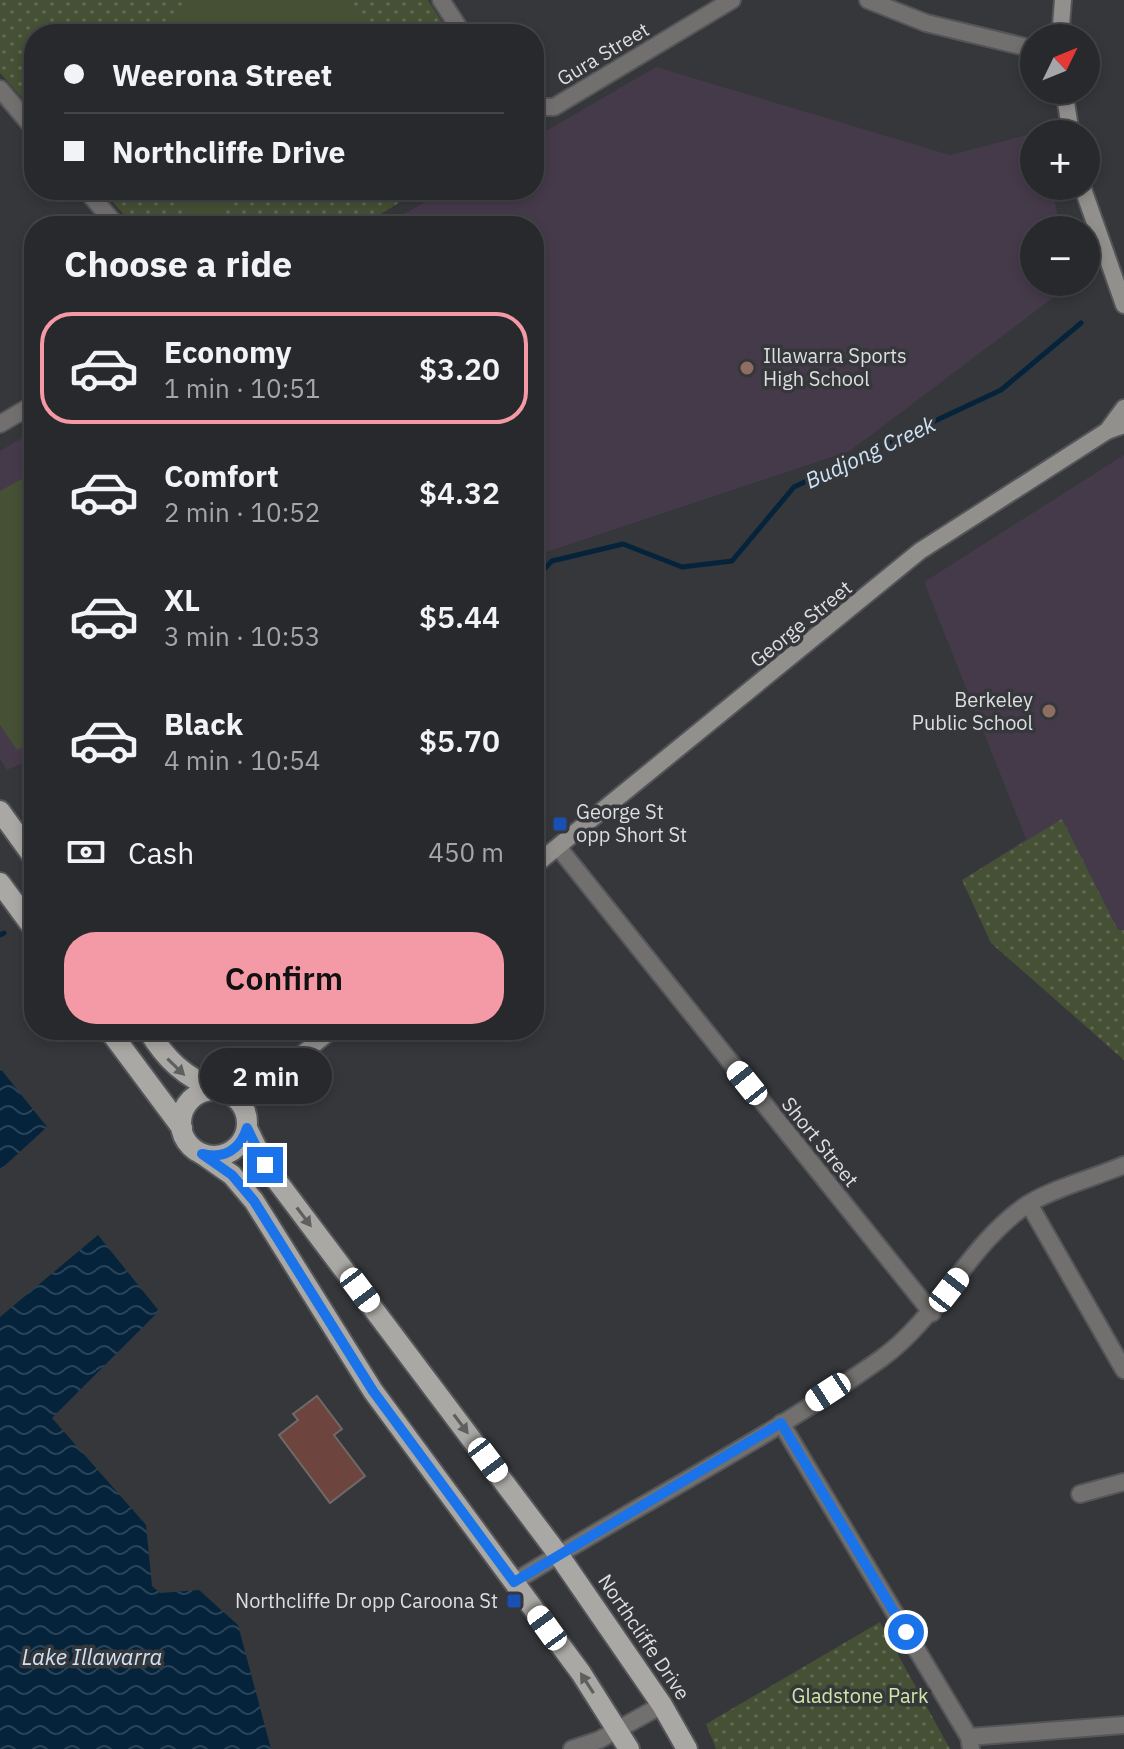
<!DOCTYPE html>
<html lang="en">
<head>
<meta charset="utf-8">
<style>
  :root { --surface:#28292c; --page:#343538; --text:#f1f3f6; --muted:#a5a6a9; --line:#444548; --accent:#f49aa6 }
  body { margin:0; font-family:"IBM Plex Sans",sans-serif; background:var(--page); color:var(--text); height:100vh; display:flex; flex-direction:column; font-size:30px; white-space:nowrap }
  * { box-sizing:border-box; margin:0 }
  p { font-size:26px; color:var(--muted) }
  .icon { flex:none; width:44px; height:44px; fill:none; stroke:currentColor; stroke-width:2; stroke-linecap:round; stroke-linejoin:round }
  .map { position:relative; flex:1; overflow:hidden }
  .drawer { position:absolute; left:24px; top:216px; width:520px; height:824px; display:flex; flex-direction:column; background:var(--surface); border-radius:32px; box-shadow:0 4px 12px #0003,0 0 0 2px var(--line) }
  .drawer>* { flex:none }
  .banner { position:absolute; left:24px; top:24px; width:520px; height:176px; border-radius:32px; box-shadow:0 4px 12px #0003,0 0 0 2px var(--line); display:grid; align-content:center; height:176px; padding:0 40px; background:var(--surface) }
  .needle { width:52px; rotate:47deg }
  .controls { position:absolute; left:1020px; top:24px; display:grid; gap:16px }
  .controls a { display:grid; place-items:center; width:80px; height:80px; border-radius:50%; background:var(--surface); box-shadow:0 4px 12px #0003,0 0 0 2px var(--line); font-size:40px }
  .end { position:absolute; width:36px; height:36px; margin:-18px; border:10px solid #1a73e8; background:#fff; box-shadow:0 0 0 4px #fff }
  .from { border-radius:50% }
  .bubble { position:absolute; height:56px; border-radius:28px; background:var(--surface); box-shadow:0 4px 12px #0003,0 0 0 2px var(--line); font-size:26px; font-weight:600; line-height:56px; text-align:center }
  .car { position:absolute; width:24px; height:48px; margin:-24px -12px; border-radius:10px; box-shadow:0 0 6px 2px #0007; background:linear-gradient(#fff 24%,#345 0 40%,#fff 0 76%,#345 0 86%,#fff 0) }
  .banner b { display:flex; align-items:center; gap:28px; height:76px; font-size:30px }
  .banner b+b { border-top:2px solid var(--line) }
  .banner i { width:20px; height:20px; background:var(--text) }
  ul { padding:0; list-style:none }
  li { display:flex; align-items:center; gap:24px; height:112px; margin:0 16px 12px; padding:0 24px; border:4px solid transparent; border-radius:32px }
  li div { flex:1 }
  li b { display:block; font-size:30px }
  li em { font-style:normal; font-weight:600 }
  li.active { border-color:var(--accent) }
  li>.icon { width:72px; height:72px; stroke-width:1.5 }
  h2 { padding:0 40px; font-size:36px; line-height:96px }
  .pay { display:flex; align-items:center; gap:20px; height:88px; padding:0 40px; font-size:30px }
  .pay p { margin-inline-start:auto }
  .action { display:flex; gap:16px; margin-top:auto; padding:16px 40px }
  .action a { flex:1; height:92px; border-radius:32px; background:var(--accent); color:#111; font-size:32px; font-weight:600; line-height:92px; text-align:center }
  .map>svg:first-child { display:block }
  .education { fill:#453a4a }
  .grass { fill:url(#grass-dots) }
  .pitch { fill:#465035 }
  .water { fill:url(#water-waves) }
  .lines { fill:none; stroke-linecap:round; stroke-linejoin:round }
  .stream { stroke:#05243c; stroke-width:5 }
  .building { fill:#6e453e; stroke:#6f6a69; stroke-width:2 }
  .street-casing { stroke:#535558; stroke-width:20 }
  .secondary-casing { stroke:#535558; stroke-width:20 }
  .primary-casing { stroke:#535558; stroke-width:24 }
  .street { stroke:#71706e; stroke-width:16 }
  .secondary { stroke:#91908d; stroke-width:16 }
  .primary { stroke:#a9a8a4; stroke-width:20 }
  .oneway { fill:#5e5f5f }
  .route { stroke:#1a73e8; stroke-width:10 }
  .education-dot { fill:#8d6e63; stroke:#35373a; stroke-width:3 }
  .transit-dot { fill:#1a4fb4; stroke:#35373a; stroke-width:3 }
  .labels { text-anchor:middle; stroke-width:7; stroke-linejoin:round; paint-order:stroke }
  .street-label { font-size:20px; fill:#dcdee0; stroke:#35373a }
  .poi-label { font-size:20px; fill:#dcdee0; stroke:#35373a; text-anchor:start }
  .park-label { font-size:20px; fill:#d0e7a5; stroke:#35373a }
  .water-label { font-size:22px; font-style:italic; fill:#cee3f7; stroke:#35373a }
</style>
</head>
<body>
<div class="map">
<svg width="1124" height="1749" viewBox="0 0 1124 1749">
  <defs>
    <pattern id="grass-dots" width="8" height="8" patternUnits="userSpaceOnUse" patternTransform="scale(2)"><rect width="8" height="8" fill="#465035"/><path d="M2 2h.1M6 6h.1" fill="none" stroke="#606952" stroke-width="1.8" stroke-linecap="round"/></pattern>
    <pattern id="water-waves" width="16" height="10" patternUnits="userSpaceOnUse" patternTransform="scale(2)"><rect width="16" height="10" fill="#05243c"/><path d="M0 5q4-4 8 0t8 0" fill="none" stroke="#294358"/></pattern>
  </defs>
  <rect width="100%" height="100%" fill="#35373a"/>
  <!-- education -->
  <g class="education">
    <polygon points="656,67 950,155 1042,131 1042,134 1034,134 1034,186 1052,186 1060,230 1034,230 1034,282 1070,282 1070,285 850,451 534,556 534,226 384,226 445,190 534,190 534,138"/>
    <polygon points="34,431 34,758 7,770 0,759 0,451"/>
    <polygon points="1124,455 1124,1060 991,943 962,880 1026,839 924,582"/>
  </g>
  <!-- grass -->
  <g class="grass">
    <polygon points="0,0 428,0 450,34 34,34 34,112 0,73"/>
    <polygon points="102,190 419,190 362,226 134,226"/>
    <polygon points="1062,819 1118,930 1124,930 1124,1060 991,943 962,880"/>
    <polygon points="880,1622 950,1749 716,1749 706,1724"/>
  </g>
  <!-- pitch -->
  <g class="pitch">
    <polygon points="192,0 349,0 377,34 150,34"/>
    <polygon points="167,190 247,190 202,226 196,226"/>
    <polygon points="34,472 34,742 17,750 0,725 0,491"/>
  </g>
  <!-- water -->
  <g class="water">
    <polygon points="0,1068 47,1127 0,1170"/>
    <polygon points="98,1235 159,1311 52,1418 146,1525 152,1586 160,1593 199,1590 238,1625 271,1749 0,1749 0,1317"/>
  </g>
  <g class="lines">
    <!-- stream -->
    <g class="stream">
      <polyline points="534,579 552,561 623,544 682,567 732,561 794,487 1001,390 1081,323"/>
      <polyline points="0,935 4,933"/>
    </g>
  </g>
  <!-- building -->
  <polygon class="building" points="317,1396 342,1429 334,1435 365,1476 330,1503 279,1435 298,1420 293,1414"/>
  <g class="lines">
    <!-- street casing -->
    <g class="street-casing">
      <g id="street">
        <polyline points="441,0 463,34"/>
        <polyline points="868,0 926,23 1034,49"/>
        <polyline points="0,89 34,129"/>
        <polyline points="534,107 554,107 732,0"/>
        <polyline points="86,190 117,226"/>
        <polyline points="0,424 34,404"/>
        <polyline points="558,847 932,1313"/>
        <polyline points="1029,1204 1124,1370"/>
        <polyline points="781,1423 969,1737 971,1749"/>
        <polyline points="1080,1494 1124,1482"/>
        <path d="M514 1582C635 1506 765 1441 882 1358 940 1316 969 1243 1028 1204 1056 1187 1094 1178 1124 1165"/>
        <polyline points="969,1737 1124,1725"/>
        <polyline points="572,1749 599,1740 662,1705"/>
      </g>
    </g>
    <!-- secondary casing -->
    <g class="secondary-casing">
      <g id="secondary">
        <polyline points="1060,38 1063,0"/>
        <polyline points="1064,90 1071,134"/>
        <polyline points="1082,186 1124,305"/>
        <polyline points="1107,431 1124,408"/>
        <polyline points="534,866 920,551 1107,431 1124,425"/>
        <polyline points="241,1103 332,1030"/>
      </g>
    </g>
    <!-- primary casing -->
    <g class="primary-casing">
      <g id="primary">
        <polyline points="0,811 34,858"/>
        <polyline points="0,883 34,929"/>
        <polyline points="109,1030 182,1128"/>
        <path d="M148 1030C166 1060 184 1076 216 1090"/>
        <circle cx="214" cy="1123" r="33"/>
        <polyline points="247,1128 265,1165 558,1554 662,1705 687,1749"/>
        <polyline points="202,1154 232,1175 254,1201 373,1391 581,1673 629,1749"/>
      </g>
    </g>
    <!-- street -->
    <use href="#street" class="street"/>
    <!-- secondary -->
    <use href="#secondary" class="secondary"/>
    <!-- primary -->
    <use href="#primary" class="primary"/>
  </g>
  <!-- one-way arrows -->
  <defs><path id="oneway-solid" d="M-6-.8H1V-3.2L6.5 0L1 3.2V.8H-6Z" transform="scale(2)"/></defs>
  <g class="oneway">
    <use href="#oneway-solid" transform="translate(176 1067) rotate(44)"/>
    <use href="#oneway-solid" transform="translate(304 1217) rotate(53)"/>
    <use href="#oneway-solid" transform="translate(461 1424) rotate(53)"/>
    <use href="#oneway-solid" transform="translate(587 1683) rotate(-123)"/>
  </g>
  <g class="lines">
    <!-- route -->
    <path class="route" d="M265 1165 247 1128C240 1150 224 1159 202 1154L232 1175 254 1201 373 1391 514 1582 781 1423 906 1632"/>
  </g>
  <!-- markers -->
  <g class="education-dot">
    <circle cx="747" cy="368" r="8"/>
    <circle cx="1049" cy="711" r="8"/>
  </g>
  <g class="transit-dot">
    <rect x="552" y="816" width="16" height="16" rx="4"/>
    <rect x="506" y="1593" width="16" height="16" rx="4"/>
  </g>
  <g class="labels">
    <!-- street labels -->
    <g class="street-label">
      <text transform="translate(603 54) rotate(-31)" y="7">Gura Street</text>
      <text transform="translate(801 624) rotate(-39)" y="7">George Street</text>
      <text transform="translate(820 1142) rotate(51)" y="7">Short Street</text>
      <text transform="translate(644 1637) rotate(56)" y="7">Northcliffe Drive</text>
    </g>
    <!-- poi labels -->
    <g class="poi-label">
      <text x="763" y="363">Illawarra Sports<tspan x="763" dy="23">High School</tspan></text>
      <text x="1033" y="707" text-anchor="end">Berkeley<tspan x="1033" dy="23">Public School</tspan></text>
      <text x="576" y="819">George St<tspan x="576" dy="23">opp Short St</tspan></text>
      <text x="498" y="1608" text-anchor="end">Northcliffe Dr opp Caroona St</text>
    </g>
    <!-- park labels -->
    <g class="park-label">
      <text x="860" y="1703">Gladstone Park</text>
    </g>
    <!-- water labels -->
    <g class="water-label">
      <text transform="translate(870 452) rotate(-25)" y="8">Budjong Creek</text>
      <text x="92" y="1665">Lake Illawarra</text>
    </g>
  </g>
</svg>
<div class="controls">
<a><svg class="needle" viewBox="-14 -14 28 28"><path d="M0-13l5 13h-10z" fill="#e53935"/><path d="M0 13l5-13h-10z" fill="#a5a6a9"/></svg></a>
<a>+</a>
<a>−</a>
</div>
<i class="end from" style="left:906px;top:1632px"></i>
<i class="end" style="left:265px;top:1165px"></i>
<div class="bubble" style="left:200px;top:1048px;width:132px">2 min</div>
<i class="car" style="left:747px;top:1083px;rotate:321deg"></i>
<i class="car" style="left:360px;top:1290px;rotate:143deg"></i>
<i class="car" style="left:949px;top:1290px;rotate:38deg"></i>
<i class="car" style="left:828px;top:1392px;rotate:237deg"></i>
<i class="car" style="left:488px;top:1460px;rotate:143deg"></i>
<i class="car" style="left:547px;top:1628px;rotate:324deg"></i>
<div class="banner">
<b><i class="from"></i>Weerona Street</b>
<b><i></i>Northcliffe Drive</b>
</div>
<section class="drawer">
<h2>Choose a ride</h2>
<ul>
<li class="active"><svg class="icon" aria-label="car" viewBox="0 0 24 24"><path d="M5 17H2v-5l4-1 3-4h7l3 4 3 1v5h-3M9 17h6M6 11h13"/><circle cx="7" cy="17" r="2"/><circle cx="17" cy="17" r="2"/></svg><div><b>Economy</b><p>1 min · 10:51</p></div><em>$3.20</em></li>
<li><svg class="icon" aria-label="car" viewBox="0 0 24 24"><path d="M5 17H2v-5l4-1 3-4h7l3 4 3 1v5h-3M9 17h6M6 11h13"/><circle cx="7" cy="17" r="2"/><circle cx="17" cy="17" r="2"/></svg><div><b>Comfort</b><p>2 min · 10:52</p></div><em>$4.32</em></li>
<li><svg class="icon" aria-label="car" viewBox="0 0 24 24"><path d="M5 17H2v-5l4-1 3-4h7l3 4 3 1v5h-3M9 17h6M6 11h13"/><circle cx="7" cy="17" r="2"/><circle cx="17" cy="17" r="2"/></svg><div><b>XL</b><p>3 min · 10:53</p></div><em>$5.44</em></li>
<li><svg class="icon" aria-label="car" viewBox="0 0 24 24"><path d="M5 17H2v-5l4-1 3-4h7l3 4 3 1v5h-3M9 17h6M6 11h13"/><circle cx="7" cy="17" r="2"/><circle cx="17" cy="17" r="2"/></svg><div><b>Black</b><p>4 min · 10:54</p></div><em>$5.70</em></li>
</ul>
<div class="pay"><svg class="icon" aria-label="cash" viewBox="0 0 24 24"><path d="M3 7h18v10H3z"/><circle cx="12" cy="12" r="2"/></svg>Cash<p>450 m</p></div>
<div class="action"><a>Confirm</a></div>
</section>
</div>
</body>
</html>
